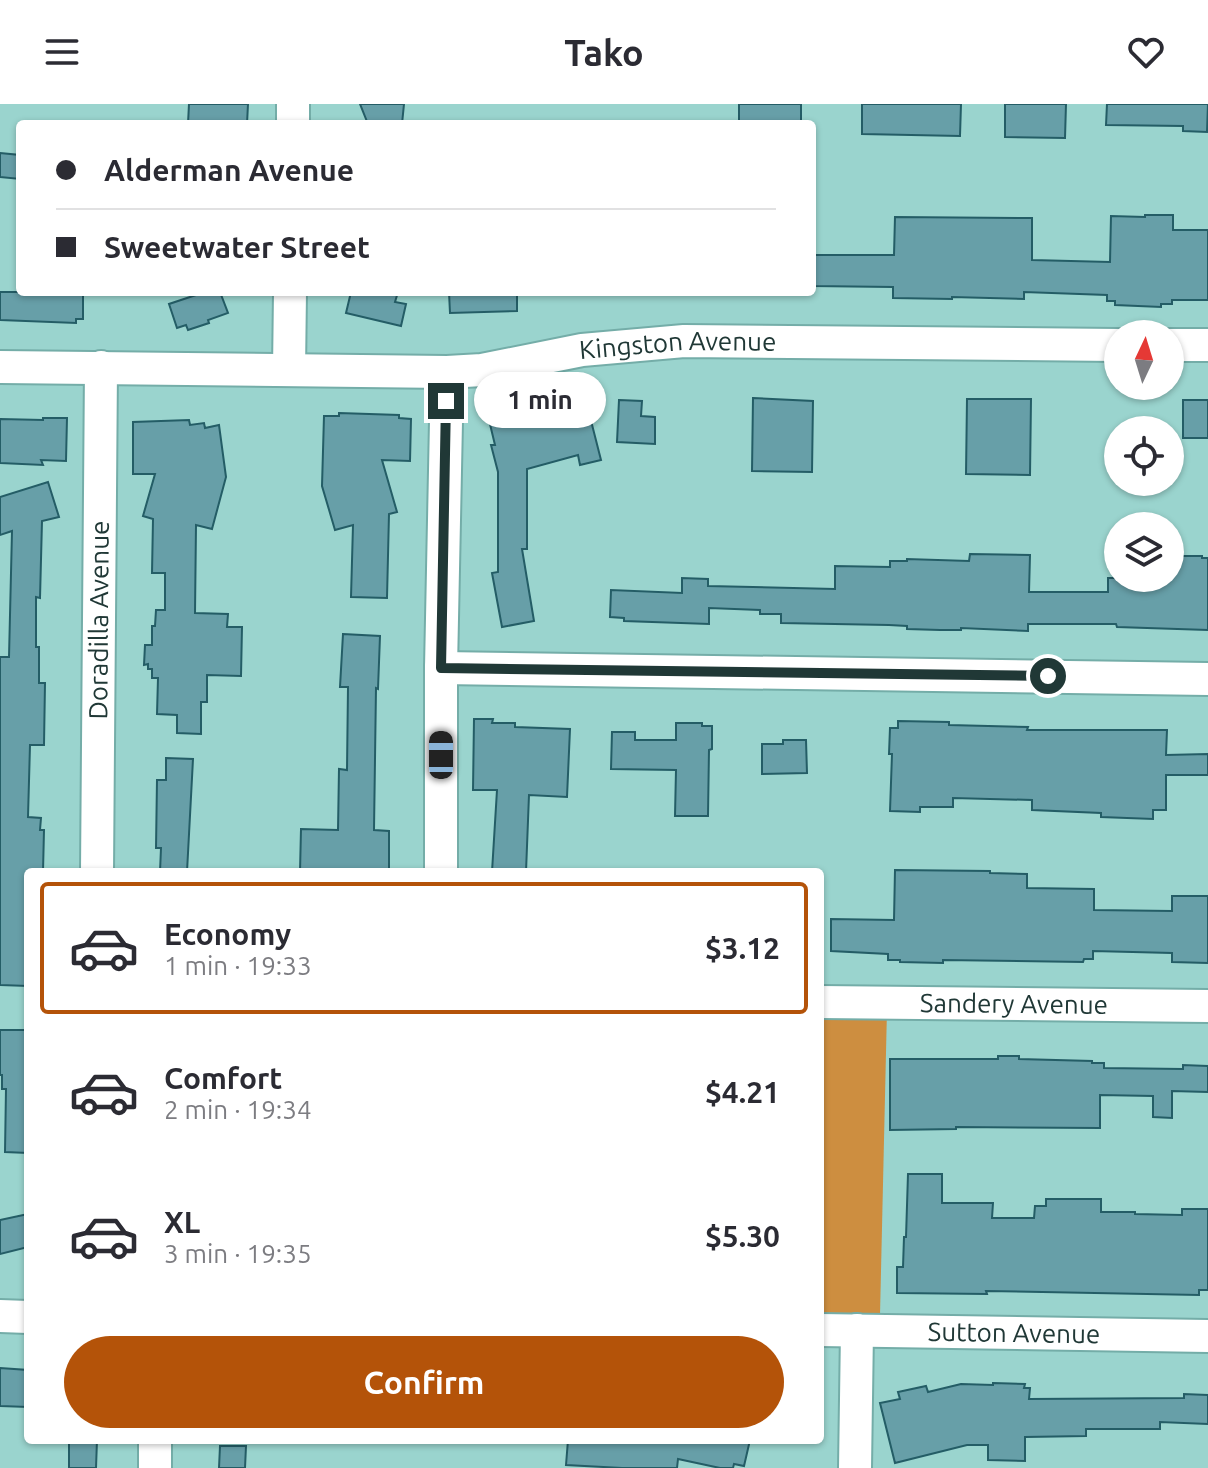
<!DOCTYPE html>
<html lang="en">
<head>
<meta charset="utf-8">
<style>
  :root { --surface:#fff; --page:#f2f2f3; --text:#2b2b33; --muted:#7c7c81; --line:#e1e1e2; --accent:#b45309 }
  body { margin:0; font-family:Ubuntu,sans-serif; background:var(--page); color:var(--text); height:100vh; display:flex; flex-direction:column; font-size:30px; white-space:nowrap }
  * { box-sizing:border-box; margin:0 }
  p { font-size:26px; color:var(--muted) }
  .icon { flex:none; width:44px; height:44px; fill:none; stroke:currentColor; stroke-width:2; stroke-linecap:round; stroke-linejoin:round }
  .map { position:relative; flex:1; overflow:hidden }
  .sheet { position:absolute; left:24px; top:764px; width:800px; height:576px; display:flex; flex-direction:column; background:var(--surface); border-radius:8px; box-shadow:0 2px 6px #0004 }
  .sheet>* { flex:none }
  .top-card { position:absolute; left:16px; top:16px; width:800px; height:176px; border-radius:8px; box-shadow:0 2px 6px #0004; display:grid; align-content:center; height:176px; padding:0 40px; background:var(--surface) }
  .needle { width:52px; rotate:4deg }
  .buttons { position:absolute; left:1104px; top:216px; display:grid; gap:16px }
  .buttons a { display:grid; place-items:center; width:80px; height:80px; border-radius:50%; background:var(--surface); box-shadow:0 2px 6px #0004; font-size:40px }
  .end { position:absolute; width:36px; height:36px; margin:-18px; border:10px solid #203836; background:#fff; box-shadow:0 0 0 4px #fff }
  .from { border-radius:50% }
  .bubble { position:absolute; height:56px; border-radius:28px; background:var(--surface); box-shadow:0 2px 6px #0004; font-size:26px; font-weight:700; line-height:56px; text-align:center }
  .car { position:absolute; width:24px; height:48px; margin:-24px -12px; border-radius:10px; box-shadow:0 0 6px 2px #0007; background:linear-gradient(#222 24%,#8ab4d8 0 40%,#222 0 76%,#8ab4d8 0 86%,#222 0) }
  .top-card b { display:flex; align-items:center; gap:28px; height:76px; font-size:30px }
  .top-card b+b { border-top:2px solid var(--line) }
  .top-card i { width:20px; height:20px; background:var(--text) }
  ul { padding:14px 0 0; list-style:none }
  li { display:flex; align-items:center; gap:24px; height:132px; margin:0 16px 12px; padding:0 24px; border:4px solid transparent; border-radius:8px }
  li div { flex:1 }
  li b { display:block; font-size:30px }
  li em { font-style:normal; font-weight:700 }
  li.current { border-color:var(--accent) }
  li>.icon { width:72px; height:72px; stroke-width:1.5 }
  .action { display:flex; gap:16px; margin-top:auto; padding:16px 40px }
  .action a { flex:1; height:92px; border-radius:48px; background:var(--accent); color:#fff; font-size:32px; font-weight:700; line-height:92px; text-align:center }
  header { display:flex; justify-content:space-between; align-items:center; height:104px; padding:0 40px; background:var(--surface); font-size:36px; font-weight:700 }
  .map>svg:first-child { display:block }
  .park { fill:#cd8e40 }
  .building { fill:#679fa8; stroke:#245d66; stroke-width:2 }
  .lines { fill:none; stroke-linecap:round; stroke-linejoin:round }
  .minor-casing { stroke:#74ada8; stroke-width:36 }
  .minor { stroke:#fff; stroke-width:32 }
  .route { stroke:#203836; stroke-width:10 }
  .labels { text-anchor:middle; stroke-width:6; stroke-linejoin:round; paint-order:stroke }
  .street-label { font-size:26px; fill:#203836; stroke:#d2eeeb }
</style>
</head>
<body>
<header><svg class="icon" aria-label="menu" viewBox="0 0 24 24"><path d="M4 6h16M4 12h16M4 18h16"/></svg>Tako<svg class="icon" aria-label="heart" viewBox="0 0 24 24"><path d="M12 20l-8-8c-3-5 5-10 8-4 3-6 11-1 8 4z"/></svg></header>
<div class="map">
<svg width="1208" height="1364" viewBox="0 0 1208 1364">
  <rect width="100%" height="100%" fill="#9ad4ce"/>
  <!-- park -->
  <polygon class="park" points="820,904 887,905 880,1211 820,1210"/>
  <!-- building -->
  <g class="building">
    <polygon points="189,0 248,0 247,20 188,20"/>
    <polygon points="360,0 404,0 402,20 368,20"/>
    <rect x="739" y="0" width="62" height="20"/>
    <polygon points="862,0 961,0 960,32 862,30"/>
    <polygon points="1005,0 1066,0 1065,34 1005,33"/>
    <polygon points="1107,0 1208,0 1207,28 1183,27 1183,22 1106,21"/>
    <polygon points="0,49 20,51 20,75 0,73"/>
    <polygon points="1145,111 1173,111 1173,126 1208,126 1208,196 1172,196 1172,200 1161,200 1161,203 1115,201 1115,197 1107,197 1107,191 1024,188 1024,195 952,193 952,195 893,194 893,183 812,182 812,151 894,151 895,113 1032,114 1032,156 1110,158 1111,112 1145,113"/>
    <polygon points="0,188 83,188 83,215 76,215 76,219 0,216"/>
    <polygon points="205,188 220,188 228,209 208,216 209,219 188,226 186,221 177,224 169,200"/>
    <polygon points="351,188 398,188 395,198 406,200 401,222 346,209"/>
    <polygon points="449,188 517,188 517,207 450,209"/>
    <polygon points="753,294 813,297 812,368 752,367"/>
    <polygon points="967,295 1031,295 1030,371 966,370"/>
    <polygon points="619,296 642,297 641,312 655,313 655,340 617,338"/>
    <rect x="1183" y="296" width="25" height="38"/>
    <polygon points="587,301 601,356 580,361 578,351 527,365 527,445 522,445 534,517 502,523 492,469 498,468 498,368 491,341 495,341 489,316 519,308 520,312 541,306 542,310"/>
    <polygon points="339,309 399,311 399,314 411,315 410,357 382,356 397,408 389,410 387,494 351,493 353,421 335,426 322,382 324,312 339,312"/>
    <polygon points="43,314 67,314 66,357 41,356 43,361 0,359 0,315 43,316"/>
    <polygon points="189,316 190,321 204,319 205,324 219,321 226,373 212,425 196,421 195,509 228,510 227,523 242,523 241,572 207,571 207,598 201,598 201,630 177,629 177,611 157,610 158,574 152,574 152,565 148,565 148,560 144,561 145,541 152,541 152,522 155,522 156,506 165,506 165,469 152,469 153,415 143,412 155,370 133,370 133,318"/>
    <polygon points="48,378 59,413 42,417 40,494 36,493 36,543 39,543 39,579 45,579 44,641 30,641 28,713 41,714 40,726 44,726 43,768 28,768 28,882 0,881 0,553 9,553 12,427 0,431 0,393"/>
    <polygon points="970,450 1030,451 1029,488 1108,488 1108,474 1170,474 1170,452 1202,452 1202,454 1208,454 1208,526 1117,523 1116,520 1028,520 1028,527 961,524 961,526 940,526 907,525 907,522 889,521 781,519 781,510 760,510 760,506 709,504 709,520 624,517 624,514 610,513 611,486 682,489 682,474 708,475 708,482 835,485 835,462 890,463 890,457 907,457 907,455 969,457"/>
    <polygon points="343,530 380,532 378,585 376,584 374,726 389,727 389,768 300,768 301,725 338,726 339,665 347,666 348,583 340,583"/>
    <polygon points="474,615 493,615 492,619 515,619 515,623 570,625 567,693 529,691 526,768 492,768 497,686 473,686"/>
    <polygon points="898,617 949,618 949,621 1028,623 1027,626 1167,626 1166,651 1208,650 1208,671 1166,671 1166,706 1153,706 1153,715 1101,713 1101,709 1032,706 1032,696 953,694 953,703 920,703 920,708 890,707 892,650 889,650 890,624 898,624"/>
    <polygon points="676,619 702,619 702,622 712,622 712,645 709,646 708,712 675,712 676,666 611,665 612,628 635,628 635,636 676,636"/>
    <polygon points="783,636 806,636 807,669 762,670 762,640 783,640"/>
    <polygon points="166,654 193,655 187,768 160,768 161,744 156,744 157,676 166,676"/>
    <polygon points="895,766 990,767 990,769 1027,770 1027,784 1094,785 1094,806 1172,807 1172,792 1208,792 1208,859 1172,858 1172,849 1093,847 1093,855 1084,855 1083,858 943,856 943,859 900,858 900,856 888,856 888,850 831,847 831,815 894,816"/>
    <polygon points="0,926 28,926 28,1049 5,1048 6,985 2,985 2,971 0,971"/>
    <polygon points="998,952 1019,952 1019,955 1092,957 1092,959 1104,959 1104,964 1183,965 1183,961 1208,962 1208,988 1172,987 1172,1014 1153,1013 1153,992 1100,991 1100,1024 956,1023 956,1025 890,1026 890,955 998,955"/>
    <polygon points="908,1070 942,1070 942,1099 993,1099 992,1114 1034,1114 1035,1102 1046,1102 1046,1095 1101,1095 1101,1108 1135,1108 1135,1110 1182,1111 1182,1105 1208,1105 1208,1186 1199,1186 1199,1191 986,1187 987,1190 897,1189 897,1163 903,1163 904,1133 906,1133"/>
    <polygon points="28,1110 28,1143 0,1150 0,1116"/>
    <polygon points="0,1264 28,1266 28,1303 0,1302"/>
    <polygon points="993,1279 1025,1280 1024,1284 1030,1284 1029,1295 1184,1294 1184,1290 1208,1291 1208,1320 1160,1318 1160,1325 1086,1325 1086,1332 1025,1333 1025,1357 988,1356 988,1341 967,1341 895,1359 880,1299 900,1295 898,1288 926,1282 928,1288 961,1280 993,1281"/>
    <polygon points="69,1336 97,1336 96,1364 69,1364"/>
    <polygon points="568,1336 750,1336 744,1362 734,1360 733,1364 720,1364 678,1355 677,1364 622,1364 566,1361"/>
    <polygon points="220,1342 246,1342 245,1364 219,1364"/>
  </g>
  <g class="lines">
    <!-- minor casing -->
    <g class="minor-casing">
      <g id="minor">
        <polyline points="293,20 293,0"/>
        <polyline points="1170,241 1208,241"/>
        <path id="s1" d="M0 263 447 268 482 266 582 246 684 237 1118 241"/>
        <polyline points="289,266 290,188"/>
        <polyline points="441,564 1208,575"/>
        <path id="s2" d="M97 768 101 263"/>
        <polyline points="441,768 441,564 447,268"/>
        <path id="s3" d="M820 898 1208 902"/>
        <polyline points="0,1212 28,1213"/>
        <path id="s4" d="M820 1226 1208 1232"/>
        <polyline points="155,1364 155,1336"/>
        <polyline points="855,1364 857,1226"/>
      </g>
    </g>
    <!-- minor -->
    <use href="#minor" class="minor"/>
  </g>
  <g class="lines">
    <!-- route -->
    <polyline class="route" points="446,297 441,564 1048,572"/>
  </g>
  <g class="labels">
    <!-- street labels -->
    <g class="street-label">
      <text dy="9" stroke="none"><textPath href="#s1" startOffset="680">Kingston Avenue</textPath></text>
      <text dy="9" stroke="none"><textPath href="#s2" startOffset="252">Doradilla Avenue</textPath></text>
      <text dy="9" stroke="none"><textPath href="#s3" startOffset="194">Sandery Avenue</textPath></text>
      <text dy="9" stroke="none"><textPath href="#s4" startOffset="194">Sutton Avenue</textPath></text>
    </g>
  </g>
</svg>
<div class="buttons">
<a><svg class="needle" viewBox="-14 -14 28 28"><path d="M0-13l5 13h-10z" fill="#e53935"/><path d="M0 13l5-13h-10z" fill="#7c7c81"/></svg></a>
<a><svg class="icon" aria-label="locate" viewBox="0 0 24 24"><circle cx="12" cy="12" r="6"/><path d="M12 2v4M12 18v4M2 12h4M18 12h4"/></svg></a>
<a><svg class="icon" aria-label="layers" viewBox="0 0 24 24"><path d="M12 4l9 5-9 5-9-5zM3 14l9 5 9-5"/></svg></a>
</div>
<i class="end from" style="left:1048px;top:572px"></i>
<i class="end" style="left:446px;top:297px"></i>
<div class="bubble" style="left:474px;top:268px;width:132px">1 min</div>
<i class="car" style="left:441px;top:651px;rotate:0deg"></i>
<div class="top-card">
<b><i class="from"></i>Alderman Avenue</b>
<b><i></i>Sweetwater Street</b>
</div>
<section class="sheet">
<ul>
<li class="current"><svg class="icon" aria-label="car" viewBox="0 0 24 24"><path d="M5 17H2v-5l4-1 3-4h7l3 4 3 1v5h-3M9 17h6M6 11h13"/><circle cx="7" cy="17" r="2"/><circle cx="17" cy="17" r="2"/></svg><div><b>Economy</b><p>1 min · 19:33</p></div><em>$3.12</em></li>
<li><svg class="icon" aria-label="car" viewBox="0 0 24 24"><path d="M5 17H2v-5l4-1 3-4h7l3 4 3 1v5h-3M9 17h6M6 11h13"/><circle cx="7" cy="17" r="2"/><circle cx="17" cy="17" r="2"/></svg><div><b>Comfort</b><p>2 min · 19:34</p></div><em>$4.21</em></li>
<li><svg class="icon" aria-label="car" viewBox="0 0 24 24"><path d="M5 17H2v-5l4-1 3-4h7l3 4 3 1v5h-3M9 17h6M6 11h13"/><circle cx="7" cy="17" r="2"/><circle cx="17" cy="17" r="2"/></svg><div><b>XL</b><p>3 min · 19:35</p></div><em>$5.30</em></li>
</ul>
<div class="action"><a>Confirm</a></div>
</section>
</div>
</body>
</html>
